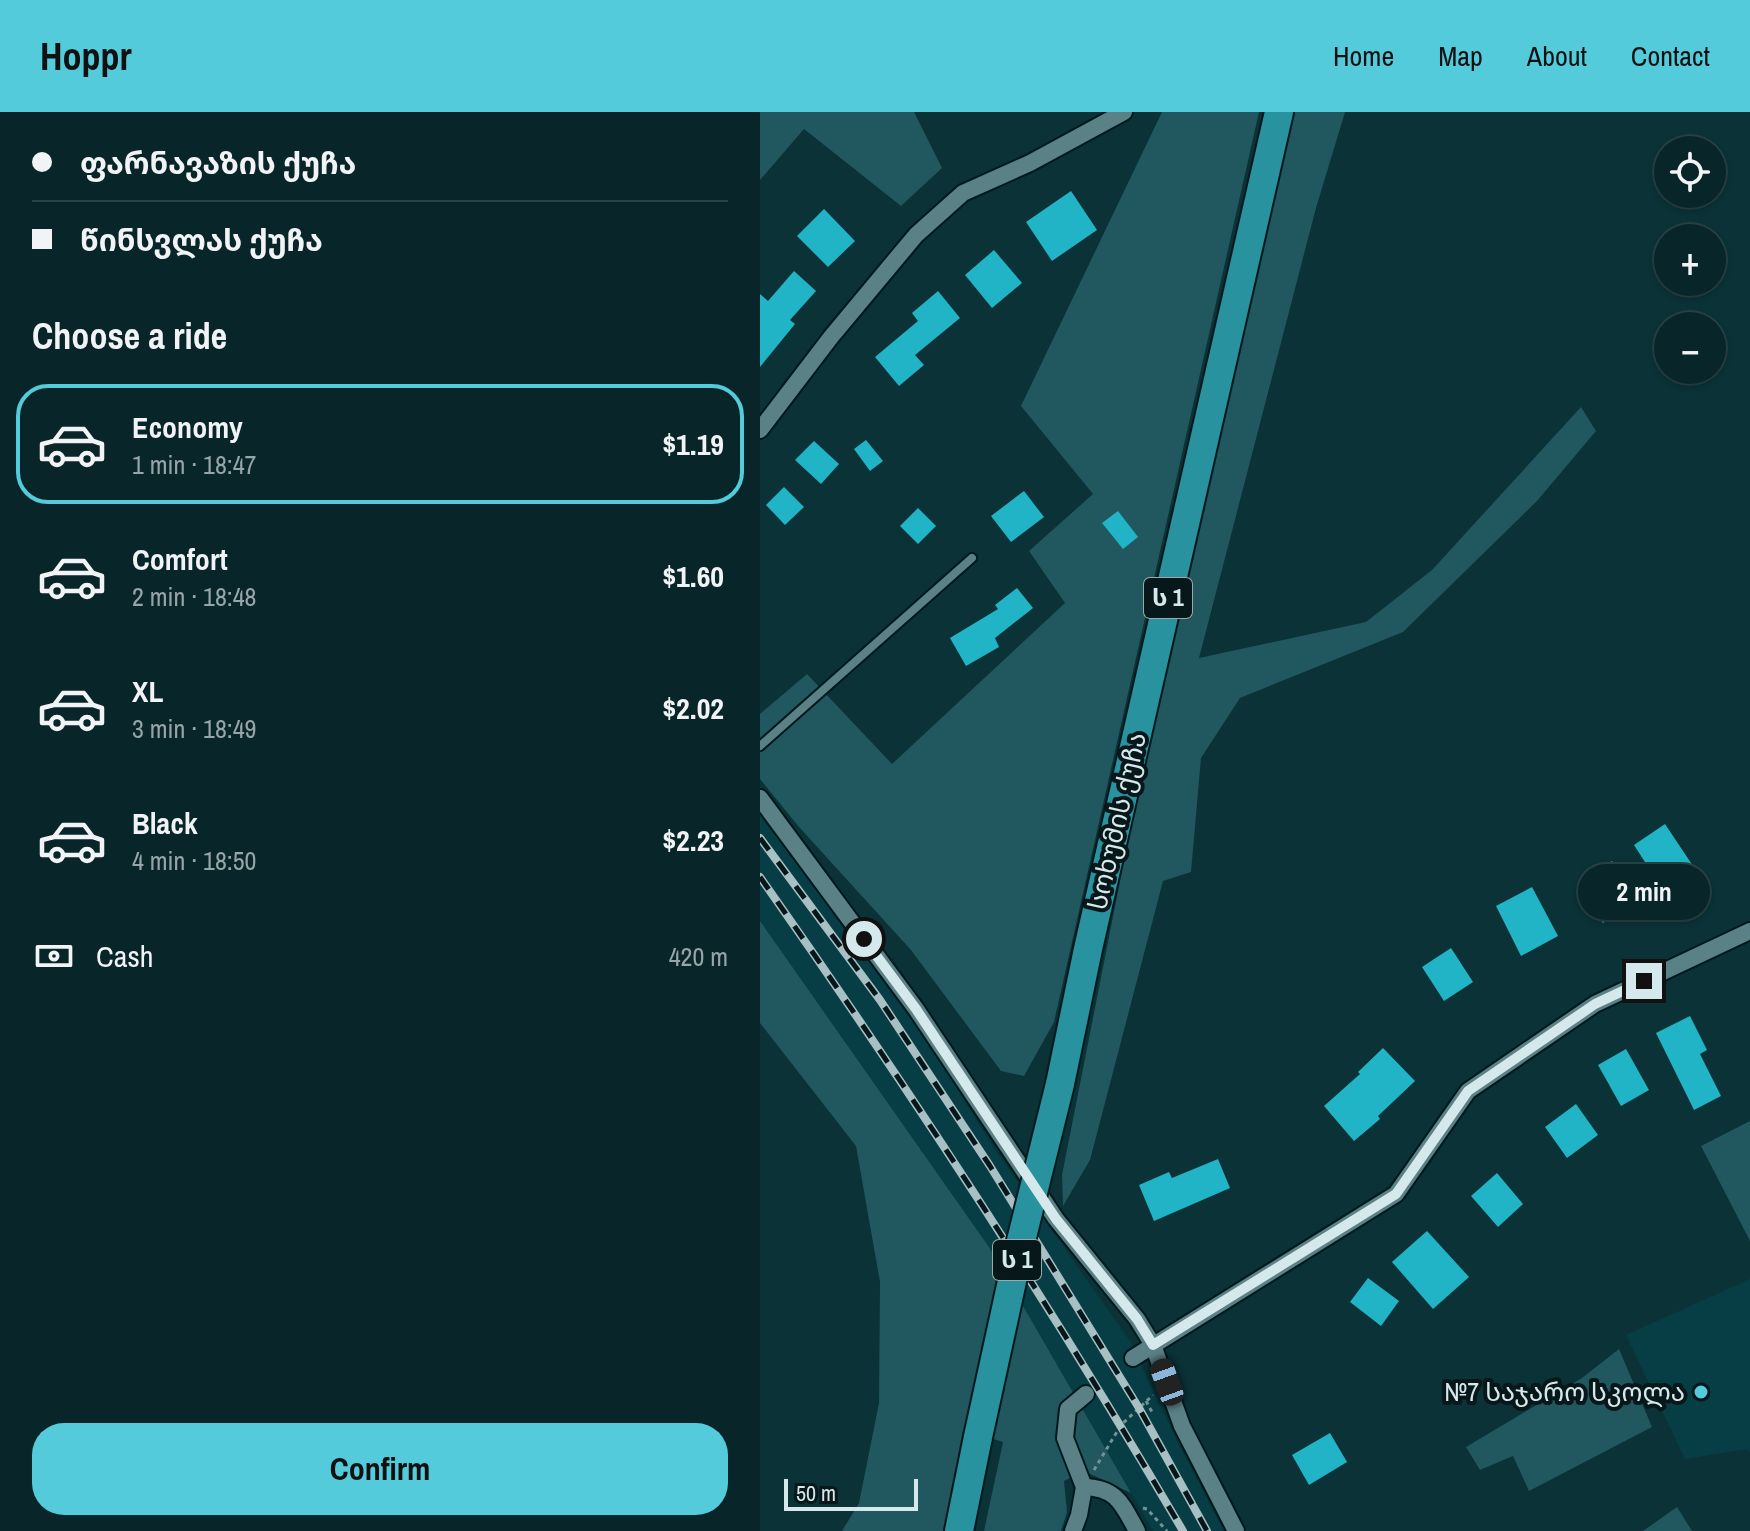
<!DOCTYPE html>
<html lang="en">
<head>
<meta charset="utf-8">
<style>
  :root { --surface:#082629; --page:#112e31; --text:#f1f3f6; --muted:#98a5a8; --line:#294346; --accent:#53cbdb }
  body { margin:0; font-family:"Archivo Narrow","Noto Sans Georgian",sans-serif; background:var(--page); color:var(--text); height:100vh; display:flex; flex-direction:column; font-size:30px; white-space:nowrap }
  * { box-sizing:border-box; margin:0 }
  p { font-size:26px; color:var(--muted) }
  .icon { flex:none; width:44px; height:44px; fill:none; stroke:currentColor; stroke-width:2; stroke-linecap:round; stroke-linejoin:round }
  .map { position:relative; flex:1; overflow:hidden }
  .sheet { display:flex; flex-direction:column; background:var(--surface); width:760px }
  .sheet>* { flex:none }
  .banner { display:grid; align-content:center; height:176px; padding:0 32px; background:var(--surface) }
  .tools { position:absolute; left:894px; top:24px; display:grid; gap:16px }
  .tools a { display:grid; place-items:center; width:72px; height:72px; border-radius:50%; background:var(--surface); box-shadow:0 2px 6px #0004,0 0 0 2px var(--line); font-size:40px }
  .scale { position:absolute; left:24px; bottom:20px; width:134px; box-sizing:border-box; padding-left:8px; border:4px solid #d5e9ec; border-top:0; font-size:22px; line-height:28px; white-space:nowrap; color:#d5e9ec; -webkit-text-stroke:6px #08171a; paint-order:stroke }
  .end { position:absolute; width:36px; height:36px; margin:-18px; border:10px solid #d5e9ec; background:#111; box-shadow:0 0 0 4px #111 }
  .from { border-radius:50% }
  .bubble { position:absolute; height:56px; border-radius:28px; background:var(--surface); box-shadow:0 2px 6px #0004,0 0 0 2px var(--line); font-size:26px; font-weight:700; line-height:56px; text-align:center }
  .car { position:absolute; width:24px; height:48px; margin:-24px -12px; border-radius:10px; box-shadow:0 0 6px 2px #0007; background:linear-gradient(#222 24%,#8ab4d8 0 40%,#222 0 76%,#8ab4d8 0 86%,#222 0) }
  .banner b { display:flex; align-items:center; gap:28px; height:76px; font-size:30px }
  .banner b+b { border-top:2px solid var(--line) }
  .banner i { width:20px; height:20px; background:var(--text) }
  ul { padding:0; list-style:none }
  li { display:flex; align-items:center; gap:24px; height:120px; margin:0 16px 12px; padding:0 16px; border:4px solid transparent; border-radius:32px }
  li div { flex:1 }
  li b { display:block; font-size:30px }
  li em { font-style:normal; font-weight:700 }
  li.active { border-color:var(--accent) }
  li>.icon { width:72px; height:72px; stroke-width:1.5 }
  h2 { padding:0 32px; font-size:36px; line-height:96px }
  .pay { display:flex; align-items:center; gap:20px; height:88px; padding:0 32px; font-size:30px }
  .pay p { margin-inline-start:auto }
  .primary-button { display:flex; gap:16px; margin-top:auto; padding:16px 32px }
  .primary-button a { flex:1; height:92px; border-radius:32px; background:var(--accent); color:#111; font-size:32px; font-weight:700; line-height:92px; text-align:center }
  header { display:flex; align-items:center; gap:48px; box-sizing:border-box; height:112px; padding:0 40px; background:var(--accent); color:#111 }
  header strong { font-size:38px }
  nav { display:flex; gap:44px; margin-inline-start:auto; font-size:28px }
  main { display:flex; flex:1; min-height:0 }
  .map>svg:first-child { display:block }
  .built { fill:#073e45 }
  .green { fill:#21575f }
  .building { fill:#21b4c6 }
  .lines { fill:none; stroke-linecap:round; stroke-linejoin:round }
  .service-casing { stroke:#00191d; stroke-width:12 }
  .minor-casing { stroke:#00191d; stroke-width:20 }
  .trunk-casing { stroke:#00191d; stroke-width:32 }
  .path { stroke:#749296; stroke-width:3; stroke-dasharray:4 4; stroke-linecap:butt }
  .service { stroke:#5a8186; stroke-width:8 }
  .minor { stroke:#5a8186; stroke-width:16 }
  .trunk { stroke:#28929f; stroke-width:28 }
  .rail-casing { stroke:#a8c0c4; stroke-width:8 }
  .rail { stroke:#08171a; stroke-width:5; stroke-dasharray:15; stroke-linecap:butt }
  .trunk-bridge-casing { stroke:#00191d; stroke-width:32; stroke-linecap:butt }
  .trunk-bridge { stroke:#28929f; stroke-width:28 }
  .route { stroke:#d5e9ec; stroke-width:10 }
  .poi-dot { fill:#53cbdb; stroke:#08171a; stroke-width:3 }
  .labels { text-anchor:middle; stroke-width:8; stroke-linejoin:round; paint-order:stroke }
  .shield { fill:#08171a; stroke:#98aaad; stroke-width:2 }
  .shield-label { font-size:24px; font-weight:bold; fill:#d5e9ec }
  .street-label { font-size:26px; fill:#d5e9ec; stroke:#08171a }
  .poi-label { font-size:26px; fill:#d5e9ec; stroke:#08171a; text-anchor:end }
</style>
</head>
<body>
<header>
<strong>Hoppr</strong>
<nav><a>Home</a><a>Map</a><a>About</a><a>Contact</a></nav>
</header>
<main>
<section class="sheet">
<div class="banner">
<b><i class="from"></i>ფარნავაზის ქუჩა</b>
<b><i></i>წინსვლას ქუჩა</b>
</div>
<h2>Choose a ride</h2>
<ul>
<li class="active"><svg class="icon" aria-label="car" viewBox="0 0 24 24"><path d="M5 17H2v-5l4-1 3-4h7l3 4 3 1v5h-3M9 17h6M6 11h13"/><circle cx="7" cy="17" r="2"/><circle cx="17" cy="17" r="2"/></svg><div><b>Economy</b><p>1 min · 18:47</p></div><em>$1.19</em></li>
<li><svg class="icon" aria-label="car" viewBox="0 0 24 24"><path d="M5 17H2v-5l4-1 3-4h7l3 4 3 1v5h-3M9 17h6M6 11h13"/><circle cx="7" cy="17" r="2"/><circle cx="17" cy="17" r="2"/></svg><div><b>Comfort</b><p>2 min · 18:48</p></div><em>$1.60</em></li>
<li><svg class="icon" aria-label="car" viewBox="0 0 24 24"><path d="M5 17H2v-5l4-1 3-4h7l3 4 3 1v5h-3M9 17h6M6 11h13"/><circle cx="7" cy="17" r="2"/><circle cx="17" cy="17" r="2"/></svg><div><b>XL</b><p>3 min · 18:49</p></div><em>$2.02</em></li>
<li><svg class="icon" aria-label="car" viewBox="0 0 24 24"><path d="M5 17H2v-5l4-1 3-4h7l3 4 3 1v5h-3M9 17h6M6 11h13"/><circle cx="7" cy="17" r="2"/><circle cx="17" cy="17" r="2"/></svg><div><b>Black</b><p>4 min · 18:50</p></div><em>$2.23</em></li>
</ul>
<div class="pay"><svg class="icon" aria-label="cash" viewBox="0 0 24 24"><path d="M3 7h18v10H3z"/><circle cx="12" cy="12" r="2"/></svg>Cash<p>420 m</p></div>
<div class="primary-button"><a>Confirm</a></div>
</section>
<div class="map">
<svg width="990" height="1419" viewBox="0 0 990 1419">
  <rect width="100%" height="100%" fill="#0a3237"/>
  <!-- built -->
  <g class="built">
    <polygon points="0,703 154,907 234,1036 370,1229 417,1329 464,1419 393,1419 229,1135 0,809"/>
    <polygon points="990,1167 990,1341 987,1337 925,1347 866,1223"/>
  </g>
  <!-- green -->
  <g class="green">
    <polygon points="0,0 154,0 182,56 141,94 44,17 0,68"/>
    <polygon points="402,0 499,0 294,910 264,964 241,959 151,838 39,715 0,667 0,602 47,562 132,652 305,491 269,439 333,382 261,294"/>
    <polygon points="532,0 585,0 556,96 439,546 606,510 672,458 821,295 836,319 777,389 643,520 480,586 441,646 431,760 403,769 330,1048 303,1094 302,1063 394,597"/>
    <polygon points="0,809 229,1135 371,1381 324,1359 304,1369 307,1400 301,1419 224,1419 243,1330 208,1319 188,1419 82,1419 99,1391 119,1291 120,1170 96,1034 0,911"/>
    <polygon points="990,1009 990,1129 941,1034"/>
    <polygon points="859,1237 892,1315 769,1379 753,1344 720,1358 706,1335 822,1266"/>
    <polygon points="917,1395 932,1419 883,1419"/>
  </g>
  <!-- building -->
  <g class="building">
    <polygon points="311,79 337,118 292,149 266,110"/>
    <polygon points="64,97 95,129 68,155 37,124"/>
    <polygon points="234,138 262,171 232,196 205,163"/>
    <polygon points="34,159 56,179 30,208 35,212 0,255 0,182 8,189"/>
    <polygon points="178,179 200,206 155,243 164,253 139,274 115,245 158,209 152,201"/>
    <polygon points="106,328 123,349 110,359 94,337"/>
    <polygon points="54,329 79,352 61,372 35,348"/>
    <polygon points="24,375 44,395 25,413 6,393"/>
    <polygon points="264,379 284,405 251,430 231,404"/>
    <polygon points="158,396 176,414 158,432 140,414"/>
    <polygon points="358,399 378,425 363,437 342,411"/>
    <polygon points="257,476 273,496 235,526 239,535 206,554 190,526 238,497 235,493"/>
    <polygon points="905,712 935,757 903,778 874,733"/>
    <polygon points="852,749 877,788 843,811 817,772"/>
    <polygon points="772,775 798,824 761,844 736,794"/>
    <polygon points="691,836 713,870 684,889 662,855"/>
    <polygon points="930,904 947,938 940,942 961,984 934,998 896,921"/>
    <polygon points="623,936 655,969 618,1004 620,1007 594,1029 564,994 600,962 598,960"/>
    <polygon points="866,937 889,978 861,994 838,953"/>
    <polygon points="816,992 838,1023 807,1046 785,1015"/>
    <polygon points="458,1047 470,1076 394,1109 379,1073 409,1060 412,1066"/>
    <polygon points="737,1061 763,1092 738,1115 711,1084"/>
    <polygon points="667,1119 709,1165 673,1197 632,1150"/>
    <polygon points="608,1166 639,1189 621,1214 590,1190"/>
    <polygon points="570,1321 587,1350 549,1373 532,1343"/>
  </g>
  <g class="lines">
    <!-- service casing -->
    <g class="service-casing">
      <polyline id="service" points="0,634 212,446"/>
    </g>
    <!-- minor casing -->
    <g class="minor-casing">
      <g id="minor">
        <polyline points="0,318 71,225 156,123 203,81 270,51 364,0"/>
        <polyline points="0,686 156,897 296,1107 377,1207 393,1233 422,1314 476,1419"/>
        <polyline points="373,1246 636,1082 708,979 835,892 990,819"/>
        <path d="M324 1375C357 1376 362 1392 377 1419"/>
        <polyline points="313,1419 319,1403 324,1375 305,1326 308,1297 326,1282"/>
      </g>
    </g>
    <!-- trunk casing -->
    <g class="trunk-casing">
      <g id="trunk">
        <polyline points="300,972 328,837 519,0"/>
        <polyline points="199,1419 218,1325"/>
      </g>
    </g>
    <!-- path -->
    <g class="path">
      <polyline points="386,1289 393,1302"/>
      <polyline points="334,1358 361,1313 393,1283"/>
      <polyline points="383,1396 387,1397 407,1419"/>
    </g>
    <!-- service -->
    <use href="#service" class="service"/>
    <!-- minor -->
    <use href="#minor" class="minor"/>
    <!-- trunk -->
    <use href="#trunk" class="trunk"/>
    <!-- rail casing -->
    <g class="rail-casing">
      <g id="rail">
        <polyline points="0,726 120,888 230,1054 379,1296 447,1419"/>
        <path d="M0 765C150 978 292 1195 423 1419"/>
      </g>
    </g>
    <!-- rail -->
    <use href="#rail" class="rail"/>
    <!-- trunk-bridge casing -->
    <g class="trunk-bridge-casing">
      <polyline id="trunk-bridge" points="218,1325 259,1137 300,972"/>
    </g>
    <!-- trunk-bridge -->
    <use href="#trunk-bridge" class="trunk-bridge"/>
  </g>
  <g class="lines">
    <!-- route -->
    <polyline class="route" points="104,827 156,897 296,1107 377,1207 393,1233 636,1082 708,979 835,892 884,869"/>
  </g>
  <!-- markers -->
  <circle class="poi-dot" cx="941" cy="1280" r="8"/>
  <g class="labels">
    <!-- shield labels -->
    <g class="shield">
      <rect x="384" y="466" width="48" height="40" rx="6"/>
      <rect x="233" y="1128" width="48" height="40" rx="6"/>
    </g>
    <g class="shield-label">
      <text x="408" y="494">ს 1</text>
      <text x="257" y="1156">ს 1</text>
    </g>
    <!-- street labels -->
    <g class="street-label">
      <text transform="translate(357 709) rotate(-77)" y="9">სოხუმის ქუჩა</text>
    </g>
    <!-- poi labels -->
    <g class="poi-label">
      <text x="925" y="1289">№7 საჯარო სკოლა</text>
    </g>
  </g>
</svg>
<div class="tools">
<a><svg class="icon" aria-label="locate" viewBox="0 0 24 24"><circle cx="12" cy="12" r="6"/><path d="M12 2v4M12 18v4M2 12h4M18 12h4"/></svg></a>
<a>+</a>
<a>−</a>
</div>
<div class="scale">50 m</div>
<i class="end from" style="left:104px;top:827px"></i>
<i class="end" style="left:884px;top:869px"></i>
<div class="bubble" style="left:818px;top:752px;width:132px">2 min</div>
<i class="car" style="left:407px;top:1270px;rotate:340deg"></i>
</div>
</main>
</body>
</html>
